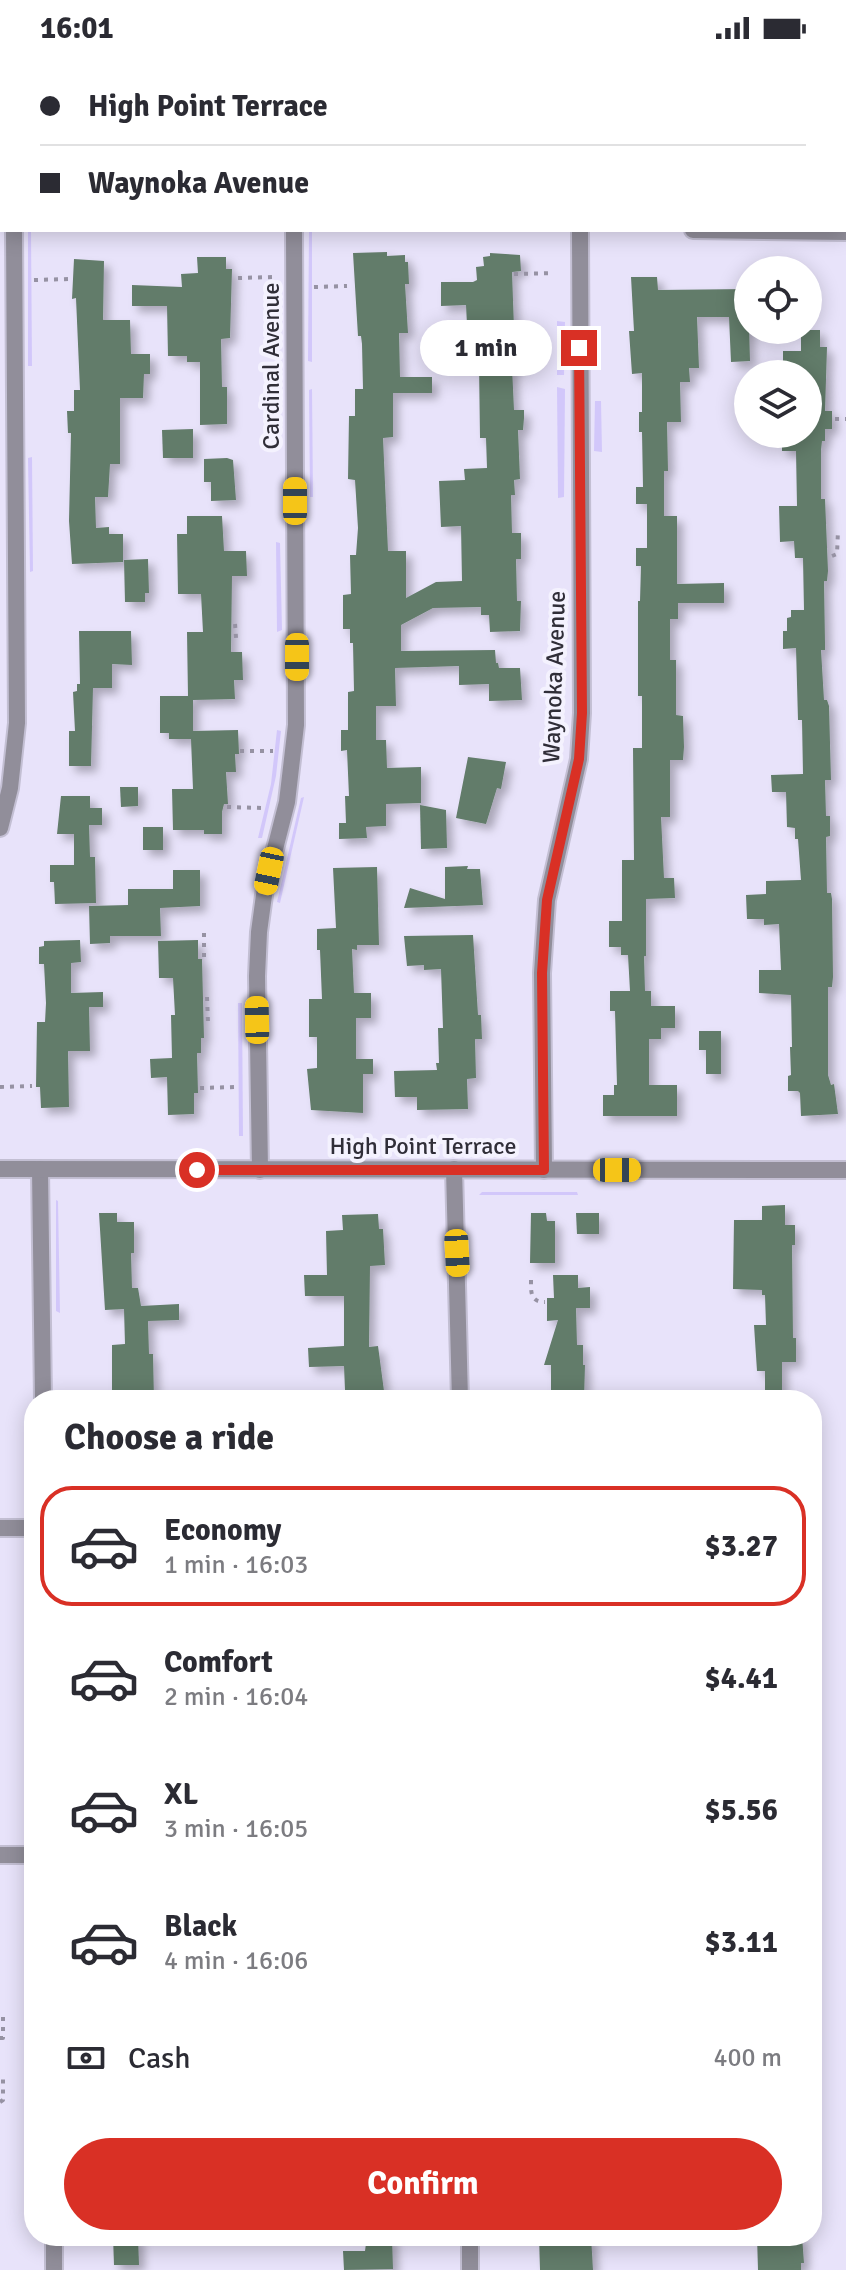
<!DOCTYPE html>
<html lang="en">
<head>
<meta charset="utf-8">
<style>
  :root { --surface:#fff; --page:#f7f7f7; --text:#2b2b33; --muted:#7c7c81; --line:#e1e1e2; --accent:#d93025 }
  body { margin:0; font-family:Signika,sans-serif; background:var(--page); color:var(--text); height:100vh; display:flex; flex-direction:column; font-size:30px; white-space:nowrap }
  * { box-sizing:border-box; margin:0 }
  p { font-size:26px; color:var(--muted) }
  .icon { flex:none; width:44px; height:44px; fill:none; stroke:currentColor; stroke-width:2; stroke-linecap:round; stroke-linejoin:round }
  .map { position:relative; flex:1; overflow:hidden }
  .panel { position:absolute; left:24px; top:1334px; width:798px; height:856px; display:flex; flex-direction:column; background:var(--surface); border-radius:32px; box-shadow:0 4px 20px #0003 }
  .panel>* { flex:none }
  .top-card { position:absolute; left:0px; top:0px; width:846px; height:176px; box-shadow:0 4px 20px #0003; display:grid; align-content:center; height:176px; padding:0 40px; background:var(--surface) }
  .tools { position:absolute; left:734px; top:200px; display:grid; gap:16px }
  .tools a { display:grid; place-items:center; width:88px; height:88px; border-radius:50%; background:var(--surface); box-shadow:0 4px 20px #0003; font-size:40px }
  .end { position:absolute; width:36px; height:36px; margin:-18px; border:10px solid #d93025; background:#fff; box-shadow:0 0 0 4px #fff }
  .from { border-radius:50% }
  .bubble { position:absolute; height:56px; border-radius:28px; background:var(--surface); box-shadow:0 4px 20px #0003; font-size:26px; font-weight:800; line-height:56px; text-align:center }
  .car { position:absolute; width:24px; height:48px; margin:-24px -12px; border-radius:10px; box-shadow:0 0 6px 2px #0007; background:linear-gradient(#f5c518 24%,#345 0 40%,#f5c518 0 76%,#345 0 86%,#f5c518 0) }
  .top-card b { display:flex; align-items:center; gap:28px; height:76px; font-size:30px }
  .top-card b+b { border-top:2px solid var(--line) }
  .top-card i { width:20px; height:20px; background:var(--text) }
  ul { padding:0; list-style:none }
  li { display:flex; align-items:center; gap:24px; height:120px; margin:0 16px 12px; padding:0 24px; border:4px solid transparent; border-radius:32px }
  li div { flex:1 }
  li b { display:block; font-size:30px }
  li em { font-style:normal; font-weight:800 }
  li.selected { border-color:var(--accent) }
  li>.icon { width:72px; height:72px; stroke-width:1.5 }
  h2 { padding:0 40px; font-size:36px; line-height:96px }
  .pay { display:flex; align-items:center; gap:20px; height:88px; padding:0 40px; font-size:30px }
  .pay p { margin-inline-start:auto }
  .button { display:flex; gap:16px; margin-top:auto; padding:16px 40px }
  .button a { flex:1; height:92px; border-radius:48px; background:var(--accent); color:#fff; font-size:32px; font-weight:800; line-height:92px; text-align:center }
  .status { display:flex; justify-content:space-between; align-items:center; height:56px; padding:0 40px; background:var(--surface); direction:ltr }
  .status svg { height:22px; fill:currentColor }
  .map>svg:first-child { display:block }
  .green { fill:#d2c7fa }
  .building { fill:#627b6a; filter:url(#shadow) }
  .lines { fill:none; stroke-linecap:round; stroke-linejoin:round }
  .minor-casing { stroke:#c3bfd3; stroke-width:20 }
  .tertiary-casing { stroke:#c3bfd3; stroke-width:20 }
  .path { stroke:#9692a3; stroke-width:4; stroke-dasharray:4 6; stroke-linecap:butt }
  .minor { stroke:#918e9a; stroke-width:16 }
  .tertiary { stroke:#918e9a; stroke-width:16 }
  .route { stroke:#d93025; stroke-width:10 }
  .labels { text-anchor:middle; stroke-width:8; stroke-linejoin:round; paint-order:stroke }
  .street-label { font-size:24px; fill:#302e38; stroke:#f4f2fe }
</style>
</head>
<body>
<div class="status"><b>16:01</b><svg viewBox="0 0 49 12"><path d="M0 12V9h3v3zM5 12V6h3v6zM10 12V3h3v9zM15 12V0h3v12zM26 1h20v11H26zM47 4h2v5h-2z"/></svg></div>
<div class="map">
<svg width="846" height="2214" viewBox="0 0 846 2214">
  <defs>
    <filter id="shadow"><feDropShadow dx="6" dy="6" stdDeviation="4" flood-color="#0004"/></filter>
  </defs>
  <rect width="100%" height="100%" fill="#e8e3fa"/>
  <!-- green -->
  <g class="green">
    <polygon points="28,174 31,174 32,310 28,310"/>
    <polygon points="309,174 312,174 312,306 308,305"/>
    <polygon points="557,265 565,266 564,319 557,319"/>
    <polygon points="557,331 565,333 564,441 558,442"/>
    <polygon points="312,333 313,441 310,441 309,334"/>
    <polygon points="595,345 601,345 602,396 594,395"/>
    <polygon points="32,401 33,515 30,516 28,402"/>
    <polygon points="276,486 280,487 282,574 277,576"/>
    <polygon points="277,674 281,675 276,720 262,782 258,782 271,728"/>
    <polygon points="304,741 280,847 277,846 301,742"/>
    <polygon points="238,947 242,947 243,1080 239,1080"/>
    <polygon points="482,1136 577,1136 578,1139 479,1139"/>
    <polygon points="56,1144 58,1145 60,1257 56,1255"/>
    <polygon points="30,1493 30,1498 32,1634 29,1633 27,1494"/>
  </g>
  <!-- building -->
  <g class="building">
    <polygon points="387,196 387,200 405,199 405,206 408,206 409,228 405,228 408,277 399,277 400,321 432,321 432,337 393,337 393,381 383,382 388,495 406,495 406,542 436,526 462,525 461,470 441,471 439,425 465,424 464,413 487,412 486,382 480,382 479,308 469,308 466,249 441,250 441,226 473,226 477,224 476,211 484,210 483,201 490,200 490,197 520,199 521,215 512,216 514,272 518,272 520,310 512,311 514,354 524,354 524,362 523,374 518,374 520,423 514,424 515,439 511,439 512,477 521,477 521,503 516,503 517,545 521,545 520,575 490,576 489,559 481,559 481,551 433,552 401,569 401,595 495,594 496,607 498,607 499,612 520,612 522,644 489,645 489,628 459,629 459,610 395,612 396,650 376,650 376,684 386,684 387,712 421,711 421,747 386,748 386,770 366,771 367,782 339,783 339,767 346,767 345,740 349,740 347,694 341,695 341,674 348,674 348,636 354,635 353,587 350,587 350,573 343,573 343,539 351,538 350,499 356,499 358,472 355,424 348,423 349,360 355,360 355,333 363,333 362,288 361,280 358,280 353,197"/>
    <polygon points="197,201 226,201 226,213 232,213 230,282 221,283 222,331 227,331 227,368 200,369 200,306 187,306 187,300 168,300 167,250 132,250 132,229 182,231 181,218 198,217"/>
    <polygon points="74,203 104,205 103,264 130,264 131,298 150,298 150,318 144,318 143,342 120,342 120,408 110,408 108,441 95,441 96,472 109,471 109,478 123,478 123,506 72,508 69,465 71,377 68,377 67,355 74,355 74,334 80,334 76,242 72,243"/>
    <polygon points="631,221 657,221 658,234 748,233 750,305 731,306 729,261 697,261 699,312 689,312 690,326 680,326 681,366 667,366 668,415 664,415 664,460 677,460 677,528 724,527 724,547 678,547 678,563 670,563 670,604 676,604 676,659 683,660 684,691 683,704 670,704 670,761 661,761 664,822 674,822 675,842 646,843 646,900 644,900 645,935 651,935 651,950 675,950 675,972 661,972 661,983 649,983 649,1029 677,1029 677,1060 603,1060 603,1039 614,1039 614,1029 617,1029 615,955 610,955 610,935 630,935 628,899 621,899 621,891 609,891 609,865 622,865 622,804 634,804 633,692 642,692 642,640 638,640 638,545 640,545 641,510 636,510 636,492 647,492 647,448 636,448 636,431 643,431 642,376 639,376 639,356 642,356 642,317 632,318 629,275 634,275"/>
    <polygon points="801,274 820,274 820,291 827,291 825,355 832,355 832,373 825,373 825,385 822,385 821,394 821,443 825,443 828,515 827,525 824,525 825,587 825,594 821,594 824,644 827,644 829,650 831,724 825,724 826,760 830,760 830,780 826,781 827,837 831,837 832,843 833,921 832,931 828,931 828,1019 831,1029 834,1028 838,1058 801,1060 800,1037 798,1035 788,1035 788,1020 791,1019 790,991 792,991 791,939 759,937 759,914 781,914 779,868 764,869 764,863 747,863 746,839 766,838 766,825 801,824 798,783 795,783 795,772 787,771 786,736 772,736 771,719 803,718 802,664 798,664 796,592 783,593 783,575 787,575 787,562 791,561 791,554 804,554 803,502 795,502 794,485 780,486 779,450 797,450 796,395 782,395 782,378 808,378 808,318 783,318 783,295 801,295"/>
    <polygon points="193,373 193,402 163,402 162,374"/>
    <polygon points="227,402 233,404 236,444 211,445 211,426 204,426 204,403"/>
    <polygon points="187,460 222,460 224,495 246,495 247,520 232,520 231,596 242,596 243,624 234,624 235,643 193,644 193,675 238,674 239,698 235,698 236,716 226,716 228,748 224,748 222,756 222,778 204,778 204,774 173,774 172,733 193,733 191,683 169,683 169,677 160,677 160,640 188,640 187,576 203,576 201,538 178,538 177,478 187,478"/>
    <polygon points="148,503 149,537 145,537 145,546 125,546 124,504"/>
    <polygon points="79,575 131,575 132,609 112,608 112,632 93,632 91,710 69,710 69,675 75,675 73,636 77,635 77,628 80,628"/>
    <polygon points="468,701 506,706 501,733 497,732 486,768 456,762"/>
    <polygon points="120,731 138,731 138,750 121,751"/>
    <polygon points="61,740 90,740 90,752 102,752 102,769 89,769 90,801 95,801 96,847 55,848 54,826 50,826 50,809 74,809 74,778 57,778"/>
    <polygon points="420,749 446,754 447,792 421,793"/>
    <rect x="143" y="771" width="20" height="23"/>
    <polygon points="468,810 467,813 480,813 483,849 404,852 410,832 445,843 445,811"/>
    <polygon points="377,811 379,889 357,889 357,894 352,893 354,937 371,937 371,962 356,962 356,1003 373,1003 373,1018 363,1018 363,1057 311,1054 307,1013 317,1012 317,981 309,981 309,943 322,943 320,894 317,894 317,873 336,872 333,812"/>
    <polygon points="173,814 200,814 200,850 160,852 161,880 110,880 110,887 90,888 89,850 128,849 128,833 173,833"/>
    <polygon points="473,879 478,959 481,959 482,983 475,983 476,1022 467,1023 468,1053 417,1054 417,1041 395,1041 394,1015 437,1014 436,1007 439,1007 438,972 443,972 441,913 424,914 424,909 407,910 404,880"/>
    <polygon points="80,884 81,906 71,907 71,937 103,936 103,951 89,951 90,995 68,995 69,1051 41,1052 40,1031 36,1031 37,966 45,966 46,947 44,908 39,908 39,891 44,890 44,885"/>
    <polygon points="198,884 198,903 202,903 204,982 201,982 201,997 197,997 198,1037 194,1037 194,1058 168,1059 167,1021 151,1022 150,1003 172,1002 171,959 175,959 173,922 159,922 158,885"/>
    <polygon points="699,975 721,975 721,1018 706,1018 706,994 699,994"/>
    <polygon points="785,1149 785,1169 795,1169 795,1189 792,1189 793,1282 796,1282 796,1306 782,1306 782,1344 765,1344 765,1315 757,1315 754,1269 766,1269 765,1239 762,1239 762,1234 733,1233 734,1164 762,1164 762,1150"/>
    <polygon points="99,1157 117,1157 117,1166 134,1166 134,1197 131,1197 132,1232 138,1232 141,1250 179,1248 179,1264 148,1265 149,1298 153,1298 154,1344 112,1344 112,1289 125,1288 124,1253 105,1254"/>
    <polygon points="531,1157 546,1157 547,1165 555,1165 555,1207 530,1207"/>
    <polygon points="576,1157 599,1157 599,1178 577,1178"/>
    <polygon points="378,1158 379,1173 383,1173 385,1209 370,1210 369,1291 378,1290 384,1335 354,1337 354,1334 345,1334 344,1310 309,1311 308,1292 344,1290 344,1240 305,1240 304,1219 327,1219 326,1175 343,1174 342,1159"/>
    <polygon points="553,1219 578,1219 578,1232 590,1231 590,1252 576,1252 577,1289 583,1289 583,1309 585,1309 584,1344 551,1344 551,1309 544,1309 558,1264 547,1265 547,1242 554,1242"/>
    <polygon points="113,2180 138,2180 139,2209 114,2209"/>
    <polygon points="367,2180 392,2180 393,2213 344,2214 343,2195 365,2195"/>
    <polygon points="539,2180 591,2180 593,2214 540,2214"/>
    <polygon points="757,2180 802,2180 804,2207 801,2207 801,2214 758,2214"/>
  </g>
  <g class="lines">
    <!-- minor casing -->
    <g class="minor-casing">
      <g id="minor">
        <polyline points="444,0 446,2"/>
        <polyline points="0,149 2,149"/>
        <polyline points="693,174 846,176"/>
        <polyline points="0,772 10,732 17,667 14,174"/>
        <polyline points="40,1113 43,1344"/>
        <polyline points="454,1113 460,1344"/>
        <polyline points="260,1114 257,920 259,876 265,832 287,746 296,669 294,174"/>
        <polyline points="544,1114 542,917 547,844 579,703 582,657 580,174"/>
        <polyline points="0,1472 34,1472"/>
        <polyline points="0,1799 34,1799"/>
        <polyline points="54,2180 54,2214"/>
        <polyline points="470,2180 470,2214"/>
      </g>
    </g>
    <!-- tertiary casing -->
    <g class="tertiary-casing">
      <polyline id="tertiary" points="0,1113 846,1114"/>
    </g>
    <!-- path -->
    <g class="path">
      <polyline points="514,218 553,217"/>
      <polyline points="238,222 273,221"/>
      <polyline points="34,224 71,223"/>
      <polyline points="314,231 347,230"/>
      <polyline points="835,363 846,363"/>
      <polyline points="832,500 837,498 838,474"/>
      <polyline points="235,568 236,582"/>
      <polyline points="240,695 273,695"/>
      <polyline points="227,751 263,752"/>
      <polyline points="204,901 204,875"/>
      <polyline points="207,941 208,968"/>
      <polyline points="0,1031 32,1030"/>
      <polyline points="200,1032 236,1031"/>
      <path d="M531 1224C531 1236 530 1246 545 1246"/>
      <polyline points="0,1982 3,1982 3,1960"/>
      <polyline points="0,2046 3,2044 3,2018"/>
    </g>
    <!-- minor -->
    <use href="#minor" class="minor"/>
    <!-- tertiary -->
    <use href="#tertiary" class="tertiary"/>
  </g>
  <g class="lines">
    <!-- route -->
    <polyline class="route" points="197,1114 544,1114 542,917 547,844 579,703 582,657 579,292"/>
  </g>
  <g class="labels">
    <!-- street labels -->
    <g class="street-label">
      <text transform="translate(271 310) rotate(-90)" y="8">Cardinal Avenue</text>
      <text transform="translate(554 621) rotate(-88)" y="8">Waynoka Avenue</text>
      <text x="423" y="1098">High Point Terrace</text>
    </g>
  </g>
</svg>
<div class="tools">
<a><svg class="icon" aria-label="locate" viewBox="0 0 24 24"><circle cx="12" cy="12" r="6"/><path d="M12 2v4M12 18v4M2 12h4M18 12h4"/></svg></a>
<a><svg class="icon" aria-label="layers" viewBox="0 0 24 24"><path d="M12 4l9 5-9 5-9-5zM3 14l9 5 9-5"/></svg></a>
</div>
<i class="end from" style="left:197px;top:1114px"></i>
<i class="end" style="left:579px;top:292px"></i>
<div class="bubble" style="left:420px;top:264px;width:132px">1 min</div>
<i class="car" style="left:295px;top:445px;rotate:0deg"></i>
<i class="car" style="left:297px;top:601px;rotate:180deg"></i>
<i class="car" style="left:269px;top:815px;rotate:192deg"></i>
<i class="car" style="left:257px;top:964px;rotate:359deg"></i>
<i class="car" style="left:617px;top:1114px;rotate:90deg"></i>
<i class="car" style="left:457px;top:1197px;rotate:177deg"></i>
<div class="top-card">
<b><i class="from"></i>High Point Terrace</b>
<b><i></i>Waynoka Avenue</b>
</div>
<section class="panel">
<h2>Choose a ride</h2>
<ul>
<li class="selected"><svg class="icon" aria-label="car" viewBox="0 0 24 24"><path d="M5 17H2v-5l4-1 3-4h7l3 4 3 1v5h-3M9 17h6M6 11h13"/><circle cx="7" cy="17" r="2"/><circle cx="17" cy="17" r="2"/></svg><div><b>Economy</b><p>1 min · 16:03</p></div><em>$3.27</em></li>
<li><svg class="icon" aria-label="car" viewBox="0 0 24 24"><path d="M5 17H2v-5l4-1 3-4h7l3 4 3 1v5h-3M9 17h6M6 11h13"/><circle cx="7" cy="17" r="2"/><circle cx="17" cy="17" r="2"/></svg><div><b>Comfort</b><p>2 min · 16:04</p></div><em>$4.41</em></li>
<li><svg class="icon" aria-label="car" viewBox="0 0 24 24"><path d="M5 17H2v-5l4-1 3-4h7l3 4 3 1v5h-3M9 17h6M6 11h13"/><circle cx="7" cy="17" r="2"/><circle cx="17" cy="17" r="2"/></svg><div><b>XL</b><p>3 min · 16:05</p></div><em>$5.56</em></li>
<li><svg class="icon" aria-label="car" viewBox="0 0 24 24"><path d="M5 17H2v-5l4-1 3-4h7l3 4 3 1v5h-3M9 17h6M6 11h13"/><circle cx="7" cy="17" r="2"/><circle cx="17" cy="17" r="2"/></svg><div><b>Black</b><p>4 min · 16:06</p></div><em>$3.11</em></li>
</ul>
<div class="pay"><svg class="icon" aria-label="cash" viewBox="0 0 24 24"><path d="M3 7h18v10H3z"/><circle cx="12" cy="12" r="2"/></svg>Cash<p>400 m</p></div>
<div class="button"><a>Confirm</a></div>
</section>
</div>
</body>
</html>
